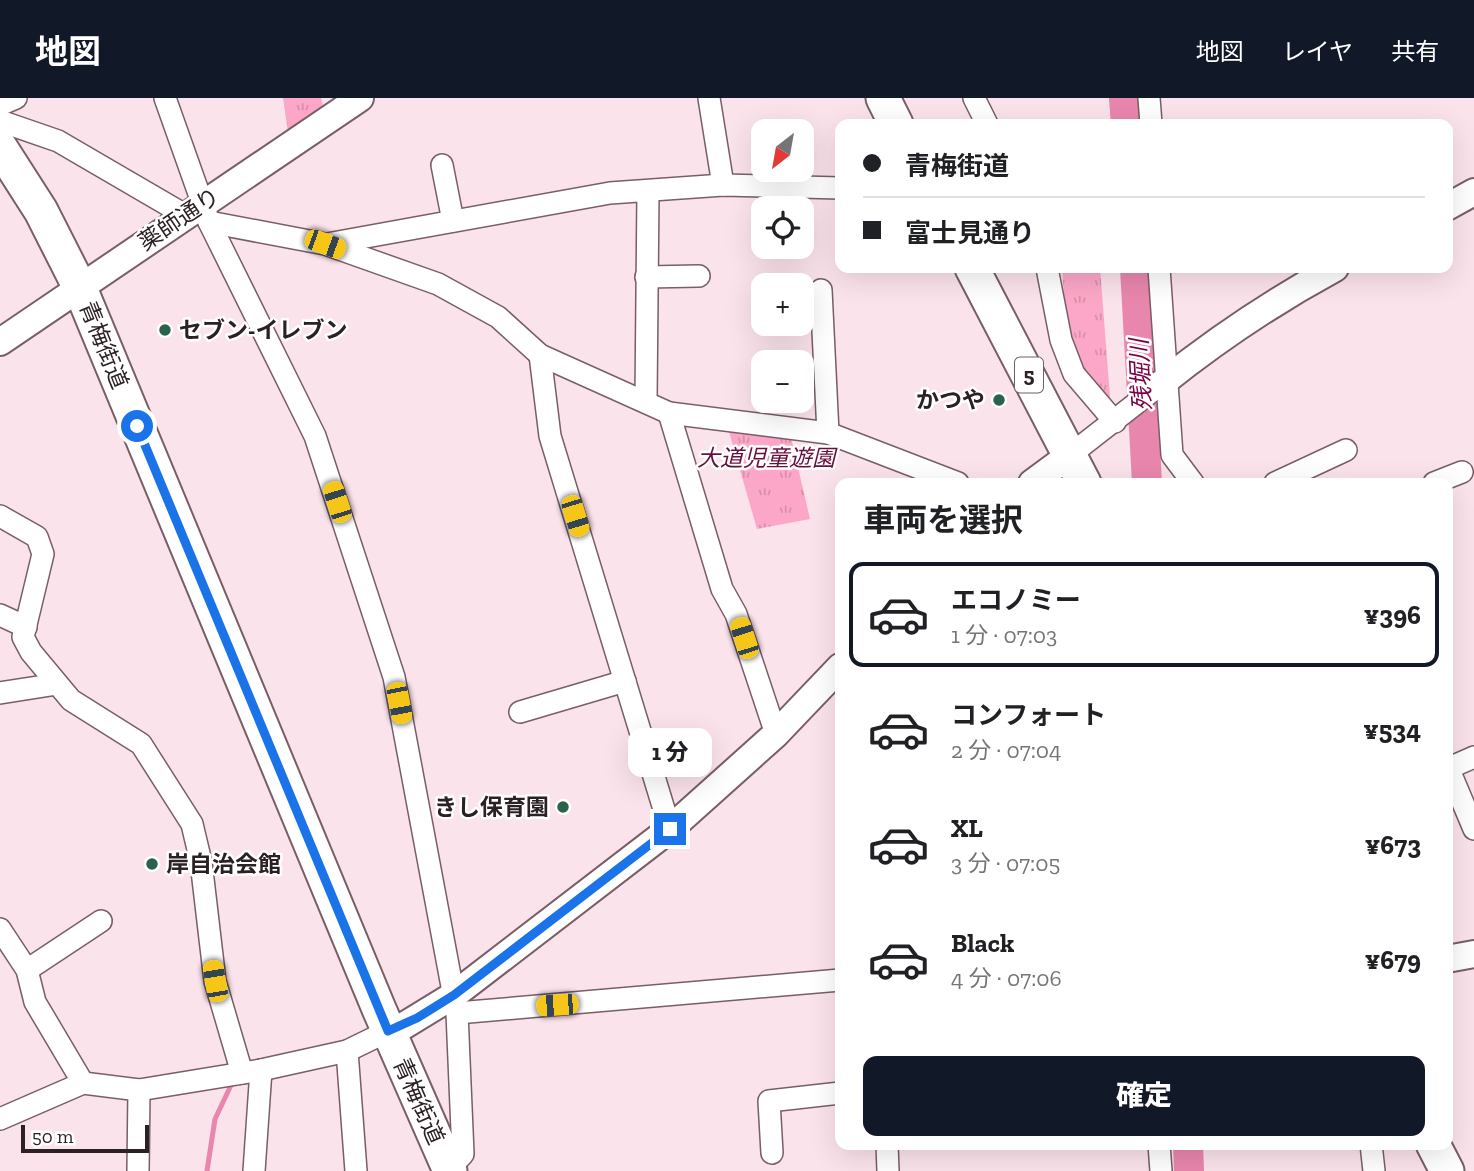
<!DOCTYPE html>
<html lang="ja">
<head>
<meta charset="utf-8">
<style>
  :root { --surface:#fff; --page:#f6f6f6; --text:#202124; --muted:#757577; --line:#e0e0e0; --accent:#111827 }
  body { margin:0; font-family:"Zilla Slab","Noto Sans JP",serif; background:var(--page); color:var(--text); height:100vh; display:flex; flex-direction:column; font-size:26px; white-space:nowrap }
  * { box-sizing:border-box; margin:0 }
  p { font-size:23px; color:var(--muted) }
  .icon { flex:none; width:38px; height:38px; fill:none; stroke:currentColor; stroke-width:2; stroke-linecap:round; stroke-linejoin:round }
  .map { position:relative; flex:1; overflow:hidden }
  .side { position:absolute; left:835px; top:380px; width:618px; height:672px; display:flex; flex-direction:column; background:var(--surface); border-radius:14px; box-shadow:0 7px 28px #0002 }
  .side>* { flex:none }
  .top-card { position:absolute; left:835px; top:21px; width:618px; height:154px; border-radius:14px; box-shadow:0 7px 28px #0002; display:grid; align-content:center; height:154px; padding:0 28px; background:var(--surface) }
  .needle { width:46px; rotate:211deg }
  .buttons { position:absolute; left:751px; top:21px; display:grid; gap:14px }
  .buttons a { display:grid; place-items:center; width:63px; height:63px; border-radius:14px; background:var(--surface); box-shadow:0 7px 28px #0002; font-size:35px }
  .scale { position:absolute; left:21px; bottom:18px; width:128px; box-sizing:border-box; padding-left:7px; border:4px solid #2b2024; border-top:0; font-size:19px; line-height:24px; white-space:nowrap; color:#2b2024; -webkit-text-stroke:5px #fff; paint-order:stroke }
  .end { position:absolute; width:32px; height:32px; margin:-16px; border:9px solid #1a73e8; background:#fff; box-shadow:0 0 0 4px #fff }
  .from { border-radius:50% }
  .bubble { position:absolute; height:49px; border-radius:14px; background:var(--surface); box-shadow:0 7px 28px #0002; font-size:23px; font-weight:800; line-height:49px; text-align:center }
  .car { position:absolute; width:21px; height:42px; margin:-21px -10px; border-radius:9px; box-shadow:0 0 5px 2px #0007; background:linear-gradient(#f5c518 24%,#345 0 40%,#f5c518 0 76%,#345 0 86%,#f5c518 0) }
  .top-card b { display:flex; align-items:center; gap:24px; height:66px; font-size:26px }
  .top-card b+b { border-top:2px solid var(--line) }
  .top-card i { width:18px; height:18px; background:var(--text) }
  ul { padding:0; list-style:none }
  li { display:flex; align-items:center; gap:21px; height:105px; margin:0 14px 10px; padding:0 14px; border:4px solid transparent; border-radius:14px }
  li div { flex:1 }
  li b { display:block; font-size:26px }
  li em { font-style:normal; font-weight:800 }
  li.current { border-color:var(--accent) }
  li>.icon { width:63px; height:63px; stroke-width:1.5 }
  h2 { padding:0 28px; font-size:32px; line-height:84px }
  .primary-button { display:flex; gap:14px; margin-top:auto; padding:14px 28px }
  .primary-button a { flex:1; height:80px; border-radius:14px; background:var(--accent); color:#fff; font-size:28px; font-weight:800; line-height:80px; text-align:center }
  header { display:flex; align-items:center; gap:42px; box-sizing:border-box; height:98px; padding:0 35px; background:var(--accent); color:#fff }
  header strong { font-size:33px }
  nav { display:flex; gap:38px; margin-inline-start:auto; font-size:24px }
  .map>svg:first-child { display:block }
  .park { fill:url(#park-tufts) }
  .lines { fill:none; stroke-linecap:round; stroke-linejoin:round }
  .stream { stroke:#e986ad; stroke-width:5 }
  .river { stroke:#e986ad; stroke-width:30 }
  .minor-casing { stroke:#785e67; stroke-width:24 }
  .tertiary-casing { stroke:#785e67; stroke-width:30 }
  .primary-casing { stroke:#785e67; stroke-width:37 }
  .minor { stroke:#fff; stroke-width:21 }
  .tertiary { stroke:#fff; stroke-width:26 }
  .primary { stroke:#fff; stroke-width:33 }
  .route { stroke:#1a73e8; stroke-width:9 }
  .poi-dot { fill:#29634c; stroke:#fff; stroke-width:2.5 }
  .labels { text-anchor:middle; stroke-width:5; stroke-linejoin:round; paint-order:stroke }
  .shield { fill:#fff; stroke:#6b6366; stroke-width:2 }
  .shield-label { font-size:21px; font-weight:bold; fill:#2b2024 }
  .street-label { font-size:23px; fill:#2b2024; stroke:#fff }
  .poi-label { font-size:23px; font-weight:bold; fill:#2b2024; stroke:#fff; text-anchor:start }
  .park-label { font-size:23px; font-style:italic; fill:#68103d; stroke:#fff }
  .water-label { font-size:24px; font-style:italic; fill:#7c0046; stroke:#fff }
</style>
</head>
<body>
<header>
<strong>地図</strong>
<nav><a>地図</a><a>レイヤ</a><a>共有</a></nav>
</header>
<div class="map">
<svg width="1474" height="1073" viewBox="0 0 1474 1073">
  <defs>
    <pattern id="park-tufts" width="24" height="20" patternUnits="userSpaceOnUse" patternTransform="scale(1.75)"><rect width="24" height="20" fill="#fca7c7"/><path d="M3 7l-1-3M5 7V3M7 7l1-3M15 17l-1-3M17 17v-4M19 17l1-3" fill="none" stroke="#d88fab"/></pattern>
  </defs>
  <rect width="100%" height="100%" fill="#fbe3eb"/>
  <!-- park -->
  <g class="park">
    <polygon points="283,0 321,0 323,9 288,34"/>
    <polygon points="1062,170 1100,170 1110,299 1107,302 1079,267 1065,214"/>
    <polygon points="727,327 790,335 810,421 757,431"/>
  </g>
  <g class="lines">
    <!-- stream -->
    <polyline class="stream" points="207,1073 215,1021 233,983"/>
    <!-- river -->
    <g class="river">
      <polyline points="1124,0 1126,26"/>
      <polyline points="1135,170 1147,385"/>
      <polyline points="1188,1046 1189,1073"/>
    </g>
    <!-- minor casing -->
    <g class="minor-casing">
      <g id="minor">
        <polyline points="165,0 209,124 315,338 394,579 457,915 463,1056 449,1071"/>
        <polyline points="709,0 723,87"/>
        <polyline points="974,0 987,26"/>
        <polyline points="1149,0 1151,26"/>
        <polyline points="0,7 16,0"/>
        <polyline points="0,23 58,43 185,117"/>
        <polyline points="442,67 453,123"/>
        <polyline points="209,124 325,146 438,186 498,219 540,257 669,315 828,335 958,385"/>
        <polyline points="327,146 610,95 723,87 840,90"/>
        <polyline points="1047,170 1061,242 1074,276 1115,324"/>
        <polyline points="1159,170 1172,357 1193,385"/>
        <polyline points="646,179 699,178"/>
        <polyline points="821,192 828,335"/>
        <polyline points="540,257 550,338 670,731"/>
        <polyline points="646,302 648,93"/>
        <polyline points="669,315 722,491 736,516 776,636"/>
        <polyline points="1070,357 1161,286"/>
        <polyline points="1275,385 1346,352"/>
        <polyline points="1434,385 1462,374"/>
        <polyline points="0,418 37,439 43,456 23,539 31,554 71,602 141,646 192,726 201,764 215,883 242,975"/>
        <polyline points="0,517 26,529"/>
        <polyline points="0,595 57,586"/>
        <polyline points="520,614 625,583"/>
        <polyline points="1447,667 1474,731"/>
        <polyline points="1449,670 1474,659"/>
        <polyline points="0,831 27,872 35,904 83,985"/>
        <polyline points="27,872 101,823"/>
        <polyline points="457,915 840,882"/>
        <polyline points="347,953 356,1073"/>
        <polyline points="0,1021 83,985 139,992 261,972 347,953 388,933"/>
        <polyline points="887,1046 888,1073"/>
        <polyline points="1159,1046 1161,1073"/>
        <polyline points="1371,1046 1374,1073"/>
        <polyline points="772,1055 769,1003 840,995"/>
        <polyline points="138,1073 139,992"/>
        <polyline points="254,1073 261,972"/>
      </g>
    </g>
    <!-- tertiary casing -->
    <g class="tertiary-casing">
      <g id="tertiary">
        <polyline points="1447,109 1474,94"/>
        <polyline points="0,244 360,0"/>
        <path d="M1161 286C1216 242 1274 203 1335 170"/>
        <polyline points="1032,385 1070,357"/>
        <polyline points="1447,861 1474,856"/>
        <polyline points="388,933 405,927 454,897 670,731 776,636 840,569"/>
      </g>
    </g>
    <!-- primary casing -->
    <g class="primary-casing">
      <g id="primary">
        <polyline points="883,0 896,26"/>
        <polyline points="0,49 41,113 80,190 379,911 450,1073"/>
        <polyline points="972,170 1084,385"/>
        <polyline points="1433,1046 1447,1073"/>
      </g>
    </g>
    <!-- minor -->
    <use href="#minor" class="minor"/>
    <!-- tertiary -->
    <use href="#tertiary" class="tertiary"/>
    <!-- primary -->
    <use href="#primary" class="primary"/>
  </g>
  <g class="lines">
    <!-- route -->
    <polyline class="route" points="137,328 388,933 417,920 454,897 670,731"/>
  </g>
  <!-- markers -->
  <g class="poi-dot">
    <circle cx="165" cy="232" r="7"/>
    <circle cx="999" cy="302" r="7"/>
    <circle cx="563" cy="709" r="7"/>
    <circle cx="152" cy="766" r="7"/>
  </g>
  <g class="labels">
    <!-- shield labels -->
    <rect class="shield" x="1015" y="259.5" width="28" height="35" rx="5"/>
    <g class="shield-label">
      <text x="1029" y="284">5</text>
    </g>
    <!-- street labels -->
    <g class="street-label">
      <text transform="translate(179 121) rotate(-34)" y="8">薬師通り</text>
      <text transform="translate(104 247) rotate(68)" y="8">青梅街道</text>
      <text transform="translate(419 1003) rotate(66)" y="8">青梅街道</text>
    </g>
    <!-- poi labels -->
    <g class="poi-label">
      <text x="179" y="240">セブン-イレブン</text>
      <text x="985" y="310" text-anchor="end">かつや</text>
      <text x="549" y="717" text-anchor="end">きし保育園</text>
      <text x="166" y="774">岸自治会館</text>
    </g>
    <!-- park labels -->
    <g class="park-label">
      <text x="766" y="368">大道児童遊園</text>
    </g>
    <!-- water labels -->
    <g class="water-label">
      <text transform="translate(1141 277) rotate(-93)" y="8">残堀川</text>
    </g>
  </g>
</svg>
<div class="buttons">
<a><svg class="needle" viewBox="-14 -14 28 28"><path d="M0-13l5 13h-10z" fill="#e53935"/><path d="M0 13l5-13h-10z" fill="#757577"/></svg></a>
<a><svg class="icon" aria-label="locate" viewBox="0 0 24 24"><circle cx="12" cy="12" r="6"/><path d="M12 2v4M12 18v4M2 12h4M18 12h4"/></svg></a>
<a>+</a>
<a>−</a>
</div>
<div class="scale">50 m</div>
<i class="end from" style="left:137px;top:328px"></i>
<i class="end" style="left:670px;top:731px"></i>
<div class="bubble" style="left:628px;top:630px;width:84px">1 分</div>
<i class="car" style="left:325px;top:146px;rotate:110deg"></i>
<i class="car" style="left:337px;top:404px;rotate:342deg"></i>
<i class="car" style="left:575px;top:418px;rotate:163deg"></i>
<i class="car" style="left:744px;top:540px;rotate:342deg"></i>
<i class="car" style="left:399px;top:605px;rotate:169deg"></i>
<i class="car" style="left:215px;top:883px;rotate:350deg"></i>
<i class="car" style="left:557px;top:907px;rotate:266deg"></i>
<div class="top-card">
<b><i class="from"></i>青梅街道</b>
<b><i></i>富士見通り</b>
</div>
<section class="side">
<h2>車両を選択</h2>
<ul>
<li class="current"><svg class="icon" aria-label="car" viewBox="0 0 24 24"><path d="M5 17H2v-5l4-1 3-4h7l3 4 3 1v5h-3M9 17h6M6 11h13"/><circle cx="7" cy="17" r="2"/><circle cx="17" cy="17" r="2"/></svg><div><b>エコノミー</b><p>1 分 · 07:03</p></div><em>¥396</em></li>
<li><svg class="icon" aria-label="car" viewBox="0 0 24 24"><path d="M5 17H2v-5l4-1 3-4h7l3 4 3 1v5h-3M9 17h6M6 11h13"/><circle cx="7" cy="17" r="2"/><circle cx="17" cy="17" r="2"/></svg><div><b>コンフォート</b><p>2 分 · 07:04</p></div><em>¥534</em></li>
<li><svg class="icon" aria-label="car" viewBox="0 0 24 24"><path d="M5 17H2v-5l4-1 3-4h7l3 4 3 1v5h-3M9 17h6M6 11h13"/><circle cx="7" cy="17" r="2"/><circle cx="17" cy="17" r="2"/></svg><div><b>XL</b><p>3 分 · 07:05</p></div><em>¥673</em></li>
<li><svg class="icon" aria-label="car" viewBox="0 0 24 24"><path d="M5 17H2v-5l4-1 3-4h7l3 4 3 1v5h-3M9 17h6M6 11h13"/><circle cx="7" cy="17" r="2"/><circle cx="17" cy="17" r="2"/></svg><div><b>Black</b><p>4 分 · 07:06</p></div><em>¥679</em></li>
</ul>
<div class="primary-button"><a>確定</a></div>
</section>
</div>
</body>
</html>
